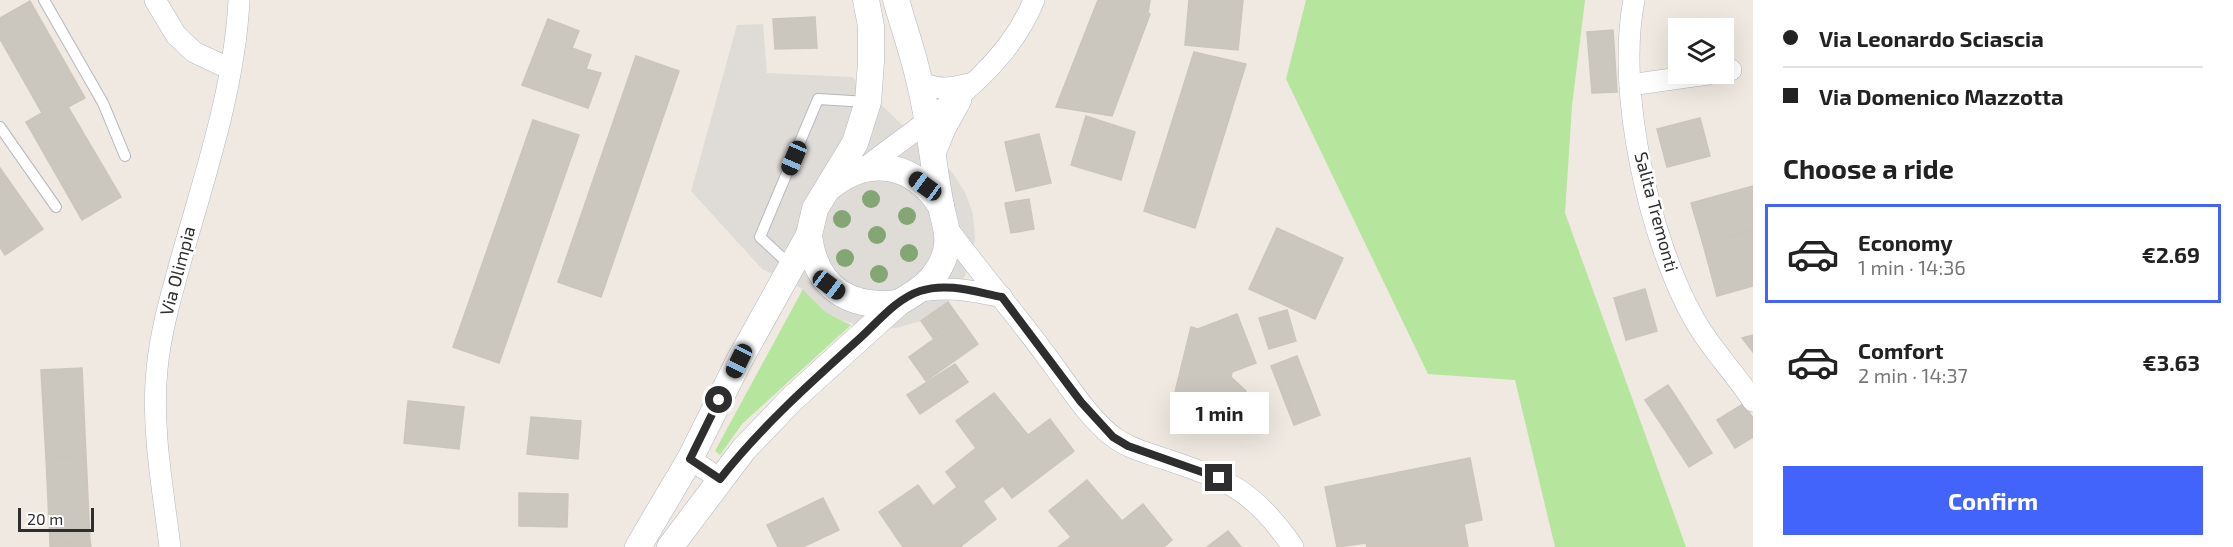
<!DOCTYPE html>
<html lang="en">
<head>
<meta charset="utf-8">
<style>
  :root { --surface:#fff; --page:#f6f6f6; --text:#222; --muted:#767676; --line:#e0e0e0; --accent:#4264fb }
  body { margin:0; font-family:"Exo 2",sans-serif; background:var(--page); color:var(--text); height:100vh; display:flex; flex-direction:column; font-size:22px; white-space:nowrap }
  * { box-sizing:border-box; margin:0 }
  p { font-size:20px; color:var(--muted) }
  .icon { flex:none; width:33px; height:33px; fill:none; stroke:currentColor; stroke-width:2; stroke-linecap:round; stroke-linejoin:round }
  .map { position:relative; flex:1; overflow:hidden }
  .details { display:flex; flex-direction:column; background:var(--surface); width:480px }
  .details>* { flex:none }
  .top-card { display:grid; align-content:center; height:132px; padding:0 30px; background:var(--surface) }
  .tools { position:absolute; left:1668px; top:18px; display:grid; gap:12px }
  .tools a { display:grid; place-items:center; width:66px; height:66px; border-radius:0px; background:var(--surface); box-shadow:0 6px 24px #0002; font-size:30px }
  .scale { position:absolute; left:18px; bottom:15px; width:76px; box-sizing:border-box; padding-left:6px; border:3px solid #2e2e2e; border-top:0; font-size:16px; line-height:21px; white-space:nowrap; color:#2e2e2e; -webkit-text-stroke:4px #fff; paint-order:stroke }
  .end { position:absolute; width:27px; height:27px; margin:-14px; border:8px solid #2e2e2e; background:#fff; box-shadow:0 0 0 3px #fff }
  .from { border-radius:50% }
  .bubble { position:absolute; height:42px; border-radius:0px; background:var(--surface); box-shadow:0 6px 24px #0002; font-size:20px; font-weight:700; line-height:42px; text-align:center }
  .car { position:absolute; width:18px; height:36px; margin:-18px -9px; border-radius:8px; box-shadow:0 0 4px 2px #0007; background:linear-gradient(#222 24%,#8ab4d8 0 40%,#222 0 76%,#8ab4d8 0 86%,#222 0) }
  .top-card b { display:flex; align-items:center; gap:21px; height:57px; font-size:22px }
  .top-card b+b { border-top:2px solid var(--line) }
  .top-card i { width:15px; height:15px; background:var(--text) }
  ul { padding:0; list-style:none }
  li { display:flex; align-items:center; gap:18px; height:99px; margin:0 12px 9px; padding:0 18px; border:3px solid transparent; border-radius:0px }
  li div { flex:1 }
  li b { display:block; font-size:22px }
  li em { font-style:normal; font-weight:700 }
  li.on { border-color:var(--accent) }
  li>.icon { width:54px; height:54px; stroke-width:1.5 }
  h2 { padding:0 30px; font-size:27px; line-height:72px }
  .action { display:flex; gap:12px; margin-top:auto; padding:12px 30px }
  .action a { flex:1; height:69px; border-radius:0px; background:var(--accent); color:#fff; font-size:24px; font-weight:700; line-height:69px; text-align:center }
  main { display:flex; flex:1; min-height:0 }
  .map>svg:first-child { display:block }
  .green { fill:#b6e59e }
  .plaza { fill:#dfdcd8 }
  .building { fill:#cbc7bf; stroke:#cbc5ba; stroke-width:1.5 }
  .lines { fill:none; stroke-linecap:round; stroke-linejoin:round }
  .service-casing { stroke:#b4b7c1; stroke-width:12 }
  .minor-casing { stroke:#b4b7c1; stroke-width:22 }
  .tertiary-casing { stroke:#b4b7c1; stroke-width:27 }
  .service { stroke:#fff; stroke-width:10 }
  .minor { stroke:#fff; stroke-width:21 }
  .tertiary { stroke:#fff; stroke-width:26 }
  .tree { fill:#84a574 }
  .route { stroke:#2e2e2e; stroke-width:8 }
  .labels { text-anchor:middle; stroke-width:5; stroke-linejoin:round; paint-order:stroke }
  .street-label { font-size:18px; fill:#2e2e2e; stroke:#fff }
</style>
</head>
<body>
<main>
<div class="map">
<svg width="1753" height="547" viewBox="0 0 1753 547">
  <rect width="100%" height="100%" fill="#efe9e1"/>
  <!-- green -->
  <g class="green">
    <polygon points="1306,0 1585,0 1572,106 1565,213 1686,547 1555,547 1515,380 1428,374 1286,79"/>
    <path d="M803 289C817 305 832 317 851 325L742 424 720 455 715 451Z"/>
  </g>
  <!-- plaza -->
  <polygon class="plaza" points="763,24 767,73 852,77 952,172 965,192 973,214 975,238 972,261 959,288 948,302 921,321 896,328 870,329 838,319 824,311 803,289 762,269 691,191 737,25"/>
  <!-- building -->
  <g class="building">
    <polygon points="1098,0 1150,0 1148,13 1150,14 1112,116 1056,107"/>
    <polygon points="1189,0 1243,0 1238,50 1185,45"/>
    <polygon points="30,1 85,98 68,107 121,197 82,220 26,122 42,113 0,39 0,18"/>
    <polygon points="815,17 817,48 775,49 773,19"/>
    <polygon points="548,19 579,31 572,48 591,55 586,69 601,73 588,108 522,85"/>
    <polygon points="1613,30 1617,92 1592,93 1587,32"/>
    <polygon points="1194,52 1246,64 1195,228 1144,211"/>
    <polygon points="636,56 679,71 601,297 558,282"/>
    <polygon points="1086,116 1135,132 1121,180 1071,165"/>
    <polygon points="1700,118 1710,156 1667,167 1657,129"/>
    <polygon points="533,120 579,135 499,363 453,347"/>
    <polygon points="1039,134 1051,183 1016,191 1005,142"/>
    <polygon points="0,168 43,229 5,255 0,247"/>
    <polygon points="1753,186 1753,230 1703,244 1691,203"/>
    <polygon points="1029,199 1034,229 1011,233 1005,203"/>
    <polygon points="1277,228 1343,258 1315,319 1249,289"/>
    <polygon points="1753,230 1753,286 1717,296 1703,244"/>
    <polygon points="1645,289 1657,331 1626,340 1614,298"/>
    <polygon points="948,302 960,319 933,338 921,321"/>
    <polygon points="1287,310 1296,341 1269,349 1259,318"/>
    <polygon points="1237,314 1256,363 1232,372 1231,377 1246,391 1227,412 1221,406 1208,420 1175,392 1191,327 1198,329"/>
    <polygon points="961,320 978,344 926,381 909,357"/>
    <polygon points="1753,335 1753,352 1742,338"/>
    <polygon points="1297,356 1320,415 1294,425 1271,366"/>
    <polygon points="955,364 968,382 920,414 907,395"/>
    <polygon points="82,368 86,456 46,458 41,370"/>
    <polygon points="1668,385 1680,403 1657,418 1645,400"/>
    <polygon points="994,393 1028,435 1050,419 1074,451 1012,498 1003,486 983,501 996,519 961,546 962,547 903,547 879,512 918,485 933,506 957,487 946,472 976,448 956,421"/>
    <polygon points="408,401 464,407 459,449 404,443"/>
    <polygon points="1680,403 1712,453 1689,467 1657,418"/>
    <polygon points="1743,404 1753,418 1753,437 1735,448 1717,420"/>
    <polygon points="531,417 581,421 578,459 527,454"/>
    <polygon points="86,456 90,541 50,543 46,458"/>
    <polygon points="1470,458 1482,520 1464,524 1468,547 1367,547 1366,543 1337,547 1325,487"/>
    <polygon points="1087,480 1122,521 1143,504 1172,540 1164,547 1058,547 1071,537 1049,511"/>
    <polygon points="519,493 568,494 567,527 519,526"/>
    <polygon points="823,498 839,530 803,547 778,547 767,525"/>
    <polygon points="1228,531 1241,547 1207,547"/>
    <polygon points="90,541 91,547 50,547 50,543"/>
  </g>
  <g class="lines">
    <!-- service casing -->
    <g class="service-casing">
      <g id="service">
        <polyline points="44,0 103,103 125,156"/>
        <polyline points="0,127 56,207"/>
        <polyline points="791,266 760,237 818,99 868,102"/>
      </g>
    </g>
    <!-- minor casing -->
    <g class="minor-casing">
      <g id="minor">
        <polyline points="155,0 176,35 194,52 230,69"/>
        <path d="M1634 0C1616 91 1649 239 1694 319 1710 348 1735 373 1753 401"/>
        <polyline points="1724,71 1731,70"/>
        <path d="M920 83C940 90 949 89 969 84"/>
        <polyline points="1630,85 1708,74"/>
        <polyline points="934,156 945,129 961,100"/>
        <path d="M864 169C925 120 1004 76 1034 0"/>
        <path d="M947 228C979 271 1013 311 1045 354 1064 379 1090 421 1115 438 1130 449 1148 453 1165 459 1229 481 1253 489 1293 547"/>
        <path d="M921 291C950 286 974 291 1002 297"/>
        <polyline points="690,459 720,479"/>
        <path d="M170 547C163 489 151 428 157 369 161 328 173 289 184 249 207 169 235 84 239 0"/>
      </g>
    </g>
    <!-- tertiary casing -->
    <g class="tertiary-casing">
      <g id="tertiary">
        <path d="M830 187C869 155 914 163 941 206"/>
        <path d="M809 235C815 286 847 309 898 303"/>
        <polyline points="638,547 690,459 739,361 809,235 815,209 855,143 868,102 871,62 871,26 866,0"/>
        <path d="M670 547 744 449 792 399 898 303C921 290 939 278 946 251 950 235 944 221 941 206 933 166 930 124 920 84 914 56 904 28 896 0"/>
      </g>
    </g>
    <!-- service -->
    <use href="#service" class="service"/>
    <!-- minor -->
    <use href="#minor" class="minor"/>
    <!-- tertiary -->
    <use href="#tertiary" class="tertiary"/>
  </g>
  <!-- trees -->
  <g class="tree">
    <circle cx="871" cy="199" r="9"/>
    <circle cx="907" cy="216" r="9"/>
    <circle cx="842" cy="219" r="9"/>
    <circle cx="877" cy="235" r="9"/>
    <circle cx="909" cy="253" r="9"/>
    <circle cx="845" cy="258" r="9"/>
    <circle cx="879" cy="274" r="9"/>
  </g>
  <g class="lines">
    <!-- route -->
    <path class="route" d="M719 400 690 459 720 479C761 427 810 383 859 339 878 322 896 299 920 291 947 282 976 292 1002 297L1081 402 1113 437 1128 446 1219 478"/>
  </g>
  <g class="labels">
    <!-- street labels -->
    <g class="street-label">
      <text transform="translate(1656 212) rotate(75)" y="6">Salita Tremonti</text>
      <text transform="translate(178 271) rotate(-75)" y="6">Via Olimpia</text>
    </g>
  </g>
</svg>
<div class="tools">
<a><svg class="icon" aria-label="layers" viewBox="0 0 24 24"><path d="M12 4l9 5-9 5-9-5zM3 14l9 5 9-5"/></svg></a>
</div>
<div class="scale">20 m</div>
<i class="end from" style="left:719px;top:400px"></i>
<i class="end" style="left:1219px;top:478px"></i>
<div class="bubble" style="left:1170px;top:392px;width:99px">1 min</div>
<i class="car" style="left:794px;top:158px;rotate:203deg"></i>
<i class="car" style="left:925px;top:186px;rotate:306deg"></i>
<i class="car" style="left:829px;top:285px;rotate:127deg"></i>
<i class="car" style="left:739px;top:361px;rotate:206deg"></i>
</div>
<section class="details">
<div class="top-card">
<b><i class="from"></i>Via Leonardo Sciascia</b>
<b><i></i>Via Domenico Mazzotta</b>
</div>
<h2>Choose a ride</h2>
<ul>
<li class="on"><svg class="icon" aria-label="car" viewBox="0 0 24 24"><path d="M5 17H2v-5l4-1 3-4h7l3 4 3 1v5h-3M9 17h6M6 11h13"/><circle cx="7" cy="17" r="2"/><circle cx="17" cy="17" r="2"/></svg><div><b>Economy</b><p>1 min · 14:36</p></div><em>€2.69</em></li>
<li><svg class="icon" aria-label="car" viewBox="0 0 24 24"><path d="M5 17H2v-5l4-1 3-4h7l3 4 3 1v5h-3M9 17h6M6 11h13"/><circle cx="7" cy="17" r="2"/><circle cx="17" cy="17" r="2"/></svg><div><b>Comfort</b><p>2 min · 14:37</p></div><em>€3.63</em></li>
</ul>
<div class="action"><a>Confirm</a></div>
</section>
</main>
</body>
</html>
